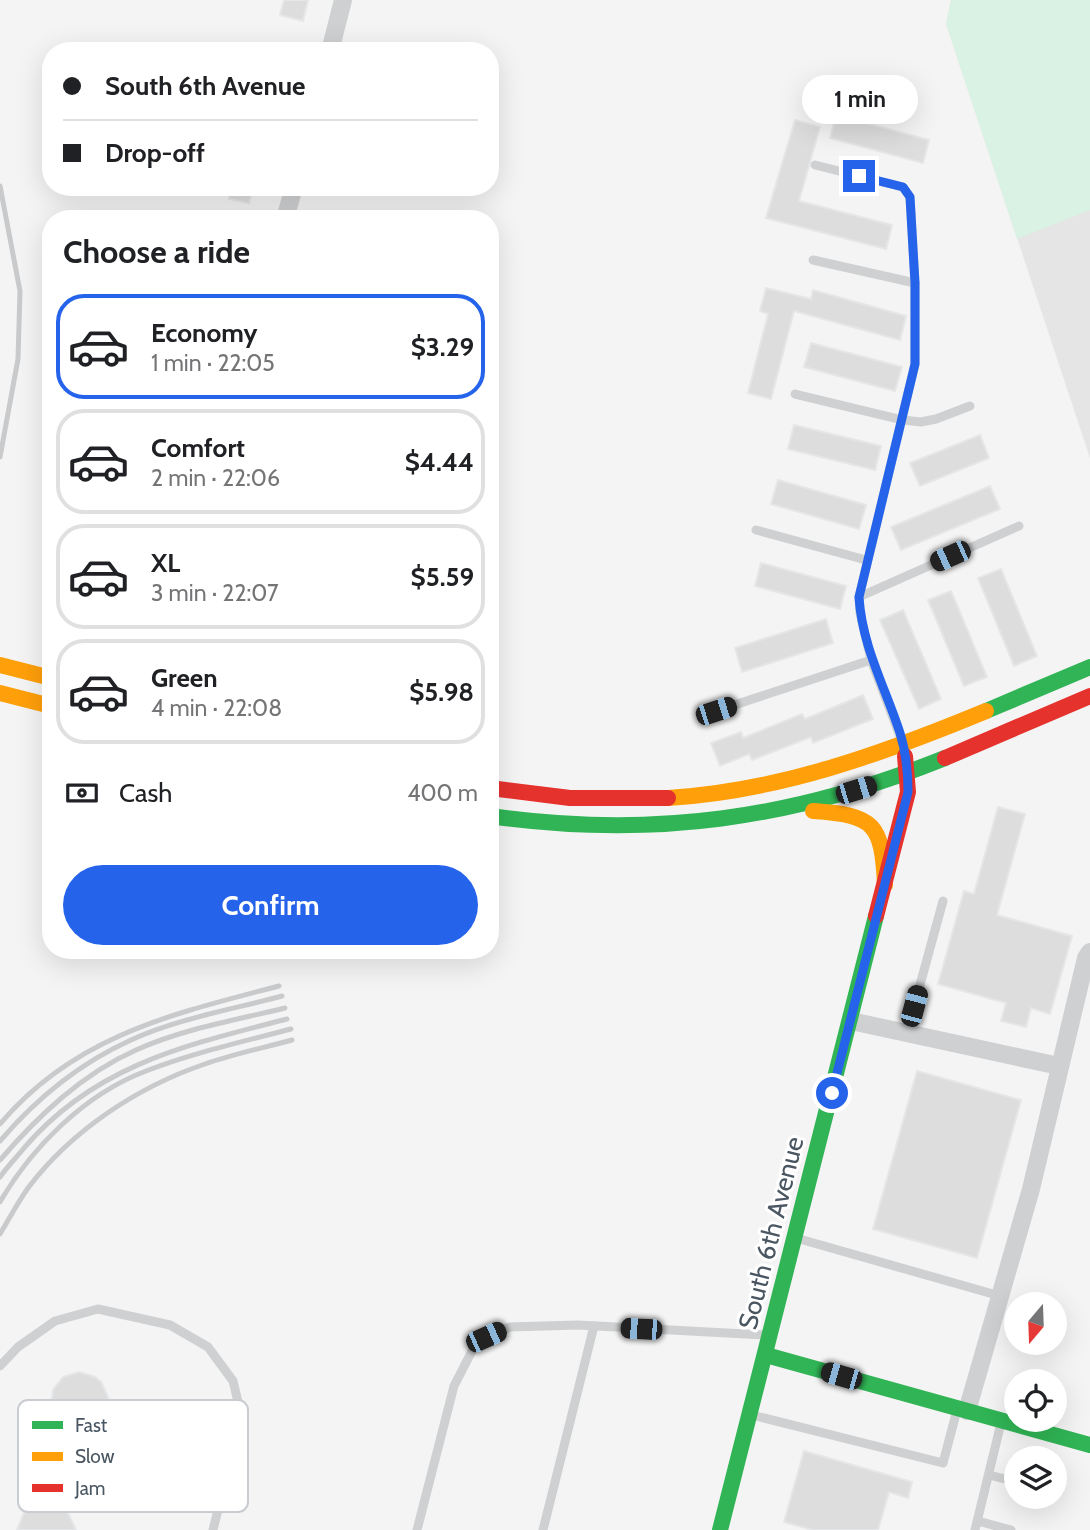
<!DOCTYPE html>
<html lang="en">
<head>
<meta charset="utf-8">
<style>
  :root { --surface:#fff; --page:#f2f2f2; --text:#202124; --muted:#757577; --line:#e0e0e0; --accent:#2563eb }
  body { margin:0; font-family:Cabin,sans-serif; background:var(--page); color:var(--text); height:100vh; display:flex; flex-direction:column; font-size:26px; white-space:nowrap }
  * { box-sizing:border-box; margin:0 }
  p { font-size:23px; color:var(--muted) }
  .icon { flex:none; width:38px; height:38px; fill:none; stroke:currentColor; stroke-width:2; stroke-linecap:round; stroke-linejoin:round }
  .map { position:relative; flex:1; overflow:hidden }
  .side { position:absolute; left:42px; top:210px; width:457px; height:749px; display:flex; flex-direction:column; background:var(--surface); border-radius:28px; box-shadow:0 7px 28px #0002 }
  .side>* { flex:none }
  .guide { position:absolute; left:42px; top:42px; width:457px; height:154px; border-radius:28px; box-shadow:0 7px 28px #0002; display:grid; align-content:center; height:154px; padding:0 21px; background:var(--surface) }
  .needle { width:46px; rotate:199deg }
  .buttons { position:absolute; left:1004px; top:1292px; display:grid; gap:14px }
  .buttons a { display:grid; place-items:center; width:63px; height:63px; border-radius:50%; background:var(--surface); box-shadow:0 7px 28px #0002; font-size:35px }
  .end { position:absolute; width:32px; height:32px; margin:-16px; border:9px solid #2563eb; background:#fff; box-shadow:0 0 0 4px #fff }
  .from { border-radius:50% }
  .bubble { position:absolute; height:49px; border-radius:24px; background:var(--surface); box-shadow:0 7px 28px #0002; font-size:23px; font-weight:700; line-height:49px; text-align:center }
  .car { position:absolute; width:21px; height:42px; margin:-21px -10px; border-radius:9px; box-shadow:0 0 5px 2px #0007; background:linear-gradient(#222 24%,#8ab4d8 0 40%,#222 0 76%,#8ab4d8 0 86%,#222 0) }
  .guide b { display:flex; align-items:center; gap:24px; height:66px; font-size:26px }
  .guide b+b { border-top:2px solid var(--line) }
  .guide i { width:18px; height:18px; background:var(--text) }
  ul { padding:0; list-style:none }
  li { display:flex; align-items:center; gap:21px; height:105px; margin:0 14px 10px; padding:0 7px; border:4px solid var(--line); border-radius:28px }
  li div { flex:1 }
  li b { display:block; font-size:26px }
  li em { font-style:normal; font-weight:700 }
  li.active { border-color:var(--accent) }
  li>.icon { width:63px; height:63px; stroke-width:1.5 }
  h2 { padding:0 21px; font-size:32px; line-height:84px }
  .pay { display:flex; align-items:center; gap:18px; height:77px; padding:0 21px; font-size:26px }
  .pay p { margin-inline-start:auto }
  .button { display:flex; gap:14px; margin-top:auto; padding:14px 21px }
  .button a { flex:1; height:80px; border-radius:42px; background:var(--accent); color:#fff; font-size:28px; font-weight:700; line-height:80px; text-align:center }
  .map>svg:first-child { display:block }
  .education { fill:#e6e5e6 }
  .green { fill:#d9f2e3 }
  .building { fill:#ddddde; stroke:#e5e6e7; stroke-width:2 }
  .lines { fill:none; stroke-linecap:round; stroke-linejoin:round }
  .lane { stroke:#ced0d2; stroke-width:9 }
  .street { stroke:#ced0d2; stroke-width:18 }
  .fast { stroke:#30b455; stroke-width:16 }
  .slow { stroke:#ff9f0a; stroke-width:16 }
  .jam { stroke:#e5322d; stroke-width:16 }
  .rail { stroke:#c9cacc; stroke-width:5 }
  .route { stroke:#2563eb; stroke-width:9 }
  .labels { text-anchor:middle; stroke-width:6; stroke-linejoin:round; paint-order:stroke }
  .street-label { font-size:26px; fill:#4a5661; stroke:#fff }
  .key { fill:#fff; stroke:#c9ccd0; stroke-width:2 }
  .key-label { font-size:19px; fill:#4a5661 }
</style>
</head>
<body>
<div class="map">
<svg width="1090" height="1530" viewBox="0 0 1090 1530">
  <rect width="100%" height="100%" fill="#f4f4f4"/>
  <!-- education -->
  <polygon class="education" points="951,0 1090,0 1090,458 946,24"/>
  <!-- green -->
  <polygon class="green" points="951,0 1090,0 1090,210 1017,239 946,24"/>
  <!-- building -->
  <g class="building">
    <polygon points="284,0 308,0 303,21 280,15"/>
    <polygon points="836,115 929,140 923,163 830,138"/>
    <polygon points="795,120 820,127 799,201 892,225 886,249 766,218"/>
    <polygon points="231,187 253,187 249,203 229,199"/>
    <polygon points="766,288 811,299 813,290 906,316 900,340 794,311 771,399 748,393 768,314 760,311"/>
    <polygon points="811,343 902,367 895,391 804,367"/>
    <polygon points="794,425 881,446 875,470 788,449"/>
    <polygon points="980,435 989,458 920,486 910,463"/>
    <polygon points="778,480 866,505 859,529 771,504"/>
    <polygon points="990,486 1000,509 901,550 891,527"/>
    <polygon points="761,563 846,586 840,609 755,586"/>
    <polygon points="1001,569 1037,656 1014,666 978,578"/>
    <polygon points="951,591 987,677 964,686 928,600"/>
    <polygon points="903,610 941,699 919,709 880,620"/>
    <polygon points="826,619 833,643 742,672 735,648"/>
    <polygon points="863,695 873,719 813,743 811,737 752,760 749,754 720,766 711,743 741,732 743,738 802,714 805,719"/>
    <polygon points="998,807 1025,814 997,915 1072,936 1050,1014 1031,1008 1026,1027 1001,1021 1006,1003 938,984 964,891 974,894"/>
    <polygon points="917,1071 1021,1100 977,1258 873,1229"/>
    <polygon points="79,1372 95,1377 101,1382 108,1397 109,1405 102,1420 78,1434 92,1461 90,1477 79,1490 59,1499 37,1477 34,1461 41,1446 47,1441 65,1432 51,1406 53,1390 63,1377"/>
    <polygon points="804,1451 912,1482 908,1498 889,1492 878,1530 813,1530 784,1522"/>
    <polygon points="51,1498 68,1513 76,1530 17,1530 24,1513 30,1508"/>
  </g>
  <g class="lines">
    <!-- lane -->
    <g class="lane">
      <polyline points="815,165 903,187 910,197 915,283 915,364 859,597 860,613 871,660 901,739"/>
      <polyline points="813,260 915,283"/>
      <polyline points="795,394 903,420 921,422 936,419 970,406"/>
      <polyline points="756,530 866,560"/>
      <polyline points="859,597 1019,526"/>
      <polyline points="716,711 871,660"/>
      <polyline points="907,1032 943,901"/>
      <polyline points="796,1238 1000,1296"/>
      <polyline points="0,1366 18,1347 55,1321 98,1309 170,1325 208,1347 233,1381 239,1406 232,1454 213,1530"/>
      <polyline points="752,1415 943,1463 957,1410"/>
      <polyline points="989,1475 1017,1482"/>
      <polyline points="978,1521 1011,1530"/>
      <polyline points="417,1530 454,1386 473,1349 486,1337 510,1327 578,1325 765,1335"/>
      <polyline points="543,1530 594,1326"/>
      <polyline points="975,1530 1001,1423"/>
    </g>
    <!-- street -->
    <g class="street">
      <polyline points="330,51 343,0"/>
      <polyline points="285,219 294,187"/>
      <polyline points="851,1021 1059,1066"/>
      <polyline points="967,1411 1031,1189 1086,958 1090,952"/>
    </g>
    <!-- fast -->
    <g class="fast">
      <polyline points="986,711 1090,667"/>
      <path d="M490 816C652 839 793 819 945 758"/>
      <polyline points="766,1355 1090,1445"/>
      <polyline points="720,1530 876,916"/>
    </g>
    <!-- slow -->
    <g class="slow">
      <polyline points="0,665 51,678"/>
      <polyline points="0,693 51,706"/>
      <path d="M668 798C780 791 882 754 986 711"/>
      <path d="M813 811C875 815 882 824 885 885"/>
    </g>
    <!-- jam -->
    <g class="jam">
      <polyline points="945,758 1090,696"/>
      <polyline points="490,788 570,798 668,798"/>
      <polyline points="876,916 908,792 905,756"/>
    </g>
    <!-- rail -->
    <g class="rail">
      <polyline points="0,186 20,291 18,359 0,457"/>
      <path d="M0 1124C74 1036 172 1014 279 986"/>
      <path d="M0 1141C36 1099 80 1063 131 1040 176 1019 234 1009 282 996"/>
      <path d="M0 1160C38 1116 82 1074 136 1050 182 1029 236 1020 285 1008"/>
      <path d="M0 1177C7 1167 16 1158 24 1148 95 1065 186 1045 287 1019"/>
      <path d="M0 1202C32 1147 85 1094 146 1071 192 1053 242 1042 291 1029"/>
      <path d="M0 1234C9 1219 18 1202 28 1188 71 1131 137 1087 205 1064 233 1054 263 1048 292 1040"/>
    </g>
  </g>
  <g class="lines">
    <!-- route -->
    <path class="route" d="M832 1093 908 792C908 773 906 752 900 733 885 687 862 646 859 597L915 364V283L910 197 903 187 859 176"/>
  </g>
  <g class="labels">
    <!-- street labels -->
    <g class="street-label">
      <text transform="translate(771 1233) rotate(-76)" y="9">South 6th Avenue</text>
    </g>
  </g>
  <!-- legend -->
  <rect x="18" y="1400" width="230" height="112" rx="10" class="key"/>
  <rect x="32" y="1421" width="31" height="8" fill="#30b455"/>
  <rect x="32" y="1452" width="31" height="9" fill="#ff9f0a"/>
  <rect x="32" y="1484" width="31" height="8" fill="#e5322d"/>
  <g class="key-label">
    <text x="75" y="1432">Fast</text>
    <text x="75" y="1463">Slow</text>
    <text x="75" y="1495">Jam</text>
  </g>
</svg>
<div class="buttons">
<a><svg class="needle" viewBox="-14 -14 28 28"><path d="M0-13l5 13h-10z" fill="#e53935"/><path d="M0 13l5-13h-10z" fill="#757577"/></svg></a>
<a><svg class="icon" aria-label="locate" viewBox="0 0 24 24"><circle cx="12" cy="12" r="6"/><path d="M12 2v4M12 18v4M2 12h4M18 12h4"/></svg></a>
<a><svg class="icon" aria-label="layers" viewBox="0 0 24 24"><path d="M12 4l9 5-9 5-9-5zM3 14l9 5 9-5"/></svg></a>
</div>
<i class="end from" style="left:832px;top:1093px"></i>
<i class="end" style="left:859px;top:176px"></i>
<div class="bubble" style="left:802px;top:75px;width:116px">1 min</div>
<i class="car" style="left:950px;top:556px;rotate:246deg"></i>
<i class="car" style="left:716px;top:711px;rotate:72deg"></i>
<i class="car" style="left:856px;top:790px;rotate:73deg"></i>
<i class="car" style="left:914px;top:1006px;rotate:15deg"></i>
<i class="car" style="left:641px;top:1329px;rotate:273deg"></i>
<i class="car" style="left:486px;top:1337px;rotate:66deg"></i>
<i class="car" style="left:841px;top:1376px;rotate:286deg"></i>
<div class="guide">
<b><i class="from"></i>South 6th Avenue</b>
<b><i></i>Drop-off</b>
</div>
<section class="side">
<h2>Choose a ride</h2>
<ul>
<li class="active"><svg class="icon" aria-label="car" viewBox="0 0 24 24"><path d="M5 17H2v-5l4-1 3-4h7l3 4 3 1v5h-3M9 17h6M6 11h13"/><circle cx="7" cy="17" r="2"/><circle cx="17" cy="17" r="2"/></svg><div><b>Economy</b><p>1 min · 22:05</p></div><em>$3.29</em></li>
<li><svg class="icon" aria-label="car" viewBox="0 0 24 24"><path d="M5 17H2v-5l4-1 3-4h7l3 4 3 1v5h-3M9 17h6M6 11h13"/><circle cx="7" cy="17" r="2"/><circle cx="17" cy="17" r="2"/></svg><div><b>Comfort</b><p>2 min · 22:06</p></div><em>$4.44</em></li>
<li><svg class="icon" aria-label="car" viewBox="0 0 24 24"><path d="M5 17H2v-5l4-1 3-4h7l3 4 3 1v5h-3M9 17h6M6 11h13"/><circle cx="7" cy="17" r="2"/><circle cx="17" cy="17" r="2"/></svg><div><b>XL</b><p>3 min · 22:07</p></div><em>$5.59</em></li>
<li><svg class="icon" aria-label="car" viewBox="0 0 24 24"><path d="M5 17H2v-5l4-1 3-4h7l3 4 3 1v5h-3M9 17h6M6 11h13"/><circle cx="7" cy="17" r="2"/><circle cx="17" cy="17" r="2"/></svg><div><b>Green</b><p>4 min · 22:08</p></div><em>$5.98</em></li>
</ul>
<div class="pay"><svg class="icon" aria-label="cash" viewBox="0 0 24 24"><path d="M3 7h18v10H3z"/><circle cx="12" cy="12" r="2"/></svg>Cash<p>400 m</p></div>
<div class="button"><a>Confirm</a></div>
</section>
</div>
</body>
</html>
